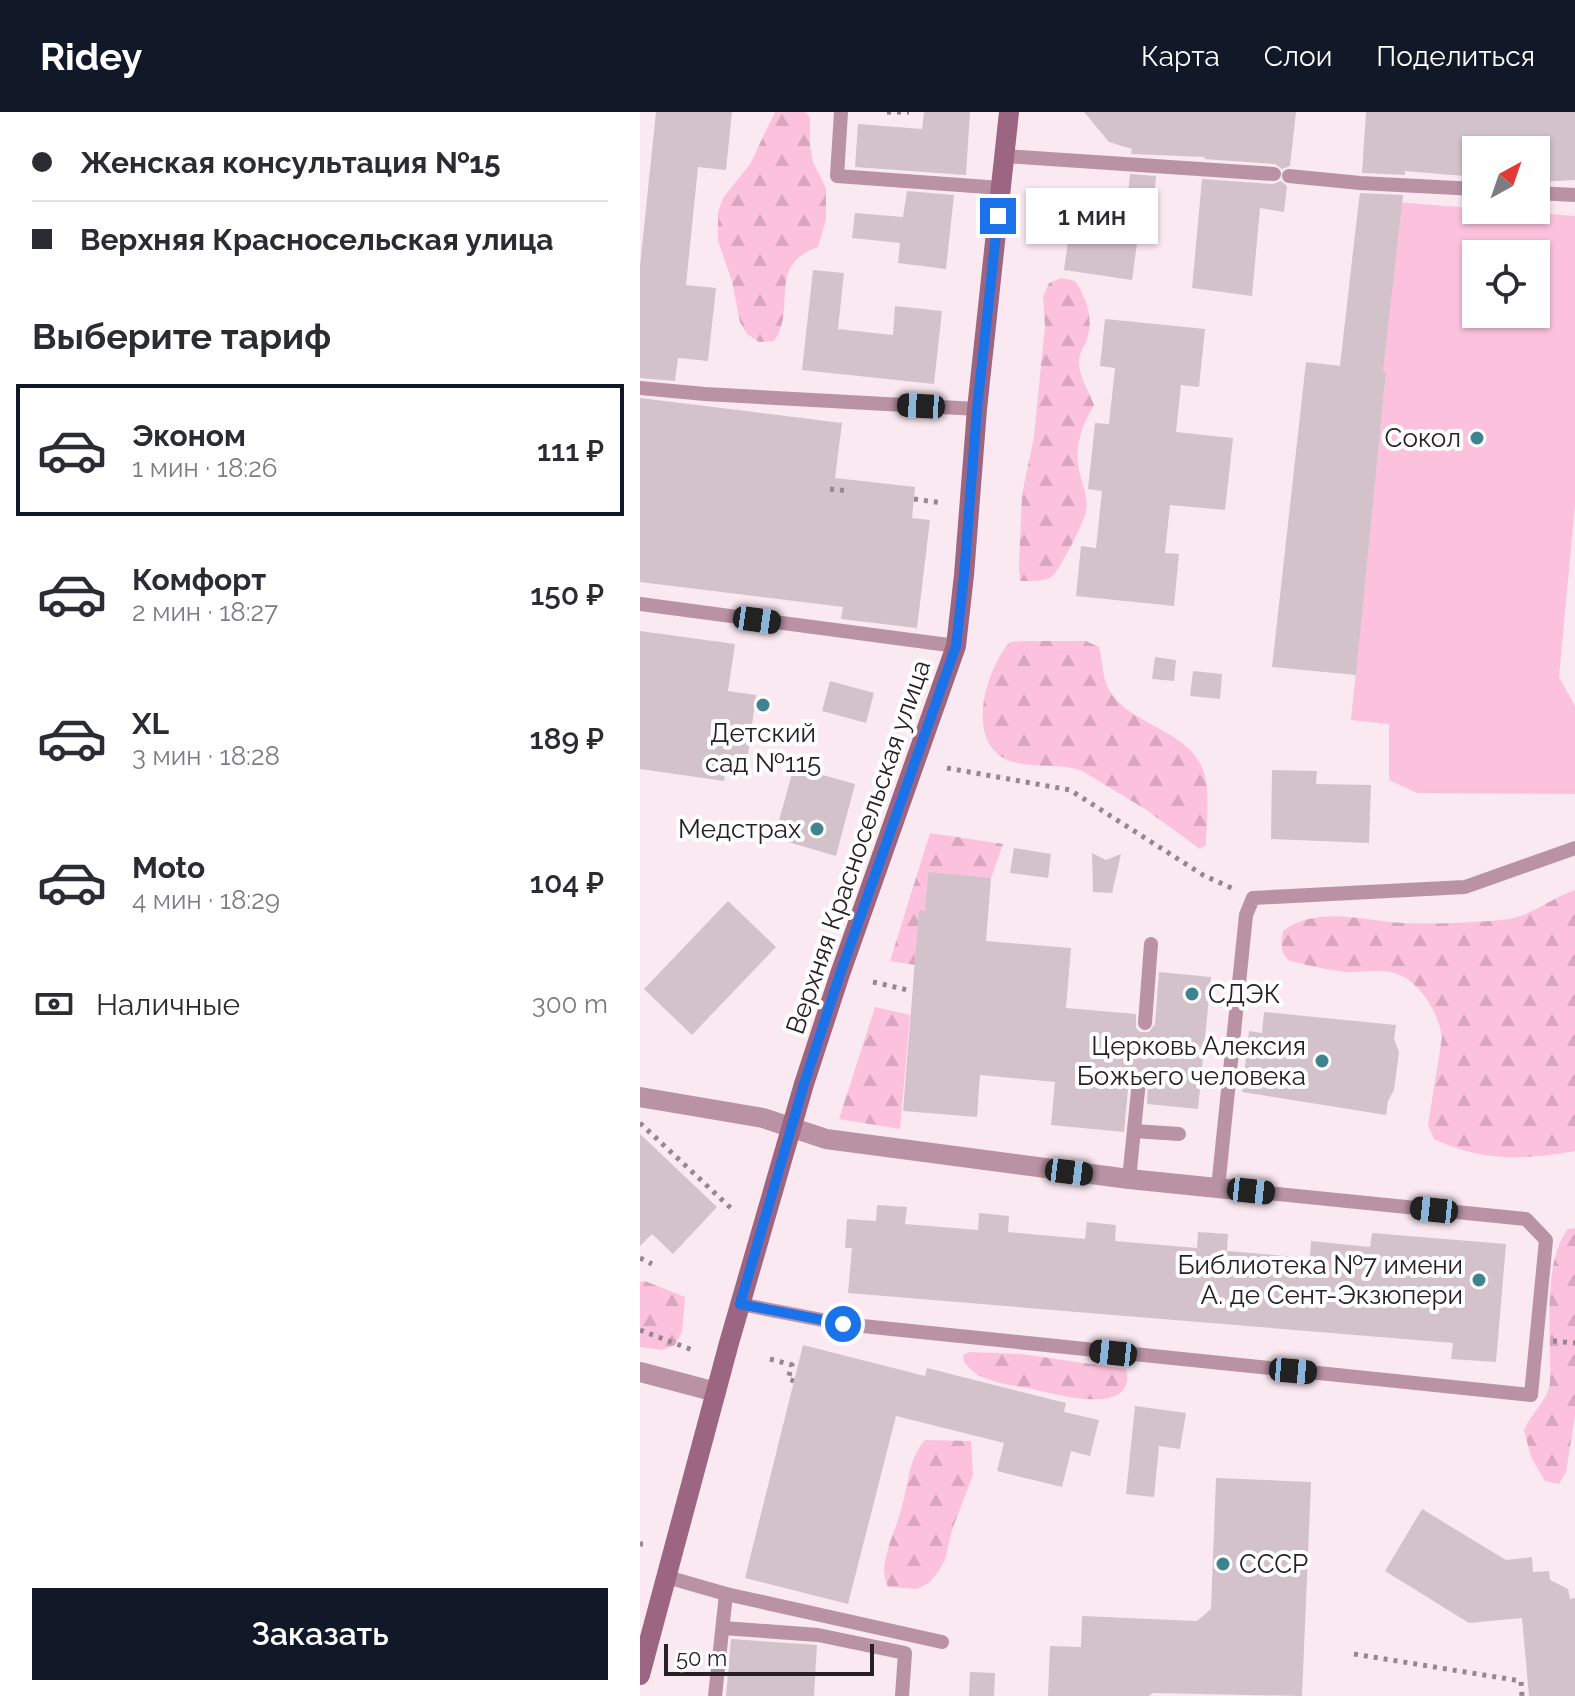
<!DOCTYPE html>
<html lang="ru">
<head>
<meta charset="utf-8">
<style>
  :root { --surface:#fff; --page:#f2f2f3; --text:#2b2b33; --muted:#7c7c81; --line:#e1e1e2; --accent:#111827 }
  body { margin:0; font-family:Raleway,sans-serif; background:var(--page); color:var(--text); height:100vh; display:flex; flex-direction:column; font-size:30px; white-space:nowrap }
  * { box-sizing:border-box; margin:0 }
  p { font-size:26px; color:var(--muted) }
  .icon { flex:none; width:44px; height:44px; fill:none; stroke:currentColor; stroke-width:2; stroke-linecap:round; stroke-linejoin:round }
  .map { position:relative; flex:1; overflow:hidden }
  .details { display:flex; flex-direction:column; background:var(--surface); width:640px }
  .details>* { flex:none }
  .banner { display:grid; align-content:center; height:176px; padding:0 32px; background:var(--surface) }
  .needle { width:52px; rotate:40deg }
  .tools { position:absolute; left:822px; top:24px; display:grid; gap:16px }
  .tools a { display:grid; place-items:center; width:88px; height:88px; border-radius:0px; background:var(--surface); box-shadow:0 2px 6px #0004; font-size:40px }
  .scale { position:absolute; left:24px; bottom:20px; width:210px; box-sizing:border-box; padding-left:8px; border:4px solid #272124; border-top:0; font-size:22px; line-height:28px; white-space:nowrap; color:#272124; -webkit-text-stroke:6px #fff; paint-order:stroke }
  .end { position:absolute; width:36px; height:36px; margin:-18px; border:10px solid #1a73e8; background:#fff; box-shadow:0 0 0 4px #fff }
  .from { border-radius:50% }
  .bubble { position:absolute; height:56px; border-radius:0px; background:var(--surface); box-shadow:0 2px 6px #0004; font-size:26px; font-weight:600; line-height:56px; text-align:center }
  .car { position:absolute; width:24px; height:48px; margin:-24px -12px; border-radius:10px; box-shadow:0 0 6px 2px #0007; background:linear-gradient(#222 24%,#8ab4d8 0 40%,#222 0 76%,#8ab4d8 0 86%,#222 0) }
  .banner b { display:flex; align-items:center; gap:28px; height:76px; font-size:30px }
  .banner b+b { border-top:2px solid var(--line) }
  .banner i { width:20px; height:20px; background:var(--text) }
  ul { padding:0; list-style:none }
  li { display:flex; align-items:center; gap:24px; height:132px; margin:0 16px 12px; padding:0 16px; border:4px solid transparent; border-radius:0px }
  li div { flex:1 }
  li b { display:block; font-size:30px }
  li em { font-style:normal; font-weight:600 }
  li.selected { border-color:var(--accent) }
  li>.icon { width:72px; height:72px; stroke-width:1.5 }
  h2 { padding:0 32px; font-size:36px; line-height:96px }
  .pay { display:flex; align-items:center; gap:20px; height:88px; padding:0 32px; font-size:30px }
  .pay p { margin-inline-start:auto }
  .primary-button { display:flex; gap:16px; margin-top:auto; padding:16px 32px }
  .primary-button a { flex:1; height:92px; border-radius:0px; background:var(--accent); color:#fff; font-size:32px; font-weight:600; line-height:92px; text-align:center }
  header { display:flex; align-items:center; gap:48px; box-sizing:border-box; height:112px; padding:0 40px; background:var(--accent); color:#fff }
  header strong { font-size:38px }
  nav { display:flex; gap:44px; margin-inline-start:auto; font-size:28px }
  main { display:flex; flex:1; min-height:0 }
  .map>svg:first-child { display:block }
  .forest { fill:url(#forest-firs) }
  .park { fill:#fcc2dd; fill-rule:evenodd }
  .building { fill:#d4c2ca }
  .lines { fill:none; stroke-linecap:round; stroke-linejoin:round }
  .path { stroke:#94888e; stroke-width:5; stroke-dasharray:4 6; stroke-linecap:butt }
  .lane { stroke:#b992a4; stroke-width:14 }
  .street { stroke:#b992a4; stroke-width:20 }
  .secondary { stroke:#9c6581; stroke-width:20 }
  .route { stroke:#1a73e8; stroke-width:10 }
  .poi-dot { fill:#3e8390; stroke:#fff; stroke-width:3 }
  .labels { text-anchor:middle; stroke-width:8; stroke-linejoin:round; paint-order:stroke }
  .poi-label { font-size:26px; fill:#272124; stroke:#fff; text-anchor:end }
  .street-label { font-size:26px; fill:#272124; stroke:#fff }
</style>
</head>
<body>
<header>
<strong>Ridey</strong>
<nav><a>Карта</a><a>Слои</a><a>Поделиться</a></nav>
</header>
<main>
<section class="details">
<div class="banner">
<b><i class="from"></i>Женская консультация №15</b>
<b><i></i>Верхняя Красносельская улица</b>
</div>
<h2>Выберите тариф</h2>
<ul>
<li class="selected"><svg class="icon" aria-label="car" viewBox="0 0 24 24"><path d="M5 17H2v-5l4-1 3-4h7l3 4 3 1v5h-3M9 17h6M6 11h13"/><circle cx="7" cy="17" r="2"/><circle cx="17" cy="17" r="2"/></svg><div><b>Эконом</b><p>1 мин · 18:26</p></div><em>111 ₽</em></li>
<li><svg class="icon" aria-label="car" viewBox="0 0 24 24"><path d="M5 17H2v-5l4-1 3-4h7l3 4 3 1v5h-3M9 17h6M6 11h13"/><circle cx="7" cy="17" r="2"/><circle cx="17" cy="17" r="2"/></svg><div><b>Комфорт</b><p>2 мин · 18:27</p></div><em>150 ₽</em></li>
<li><svg class="icon" aria-label="car" viewBox="0 0 24 24"><path d="M5 17H2v-5l4-1 3-4h7l3 4 3 1v5h-3M9 17h6M6 11h13"/><circle cx="7" cy="17" r="2"/><circle cx="17" cy="17" r="2"/></svg><div><b>XL</b><p>3 мин · 18:28</p></div><em>189 ₽</em></li>
<li><svg class="icon" aria-label="car" viewBox="0 0 24 24"><path d="M5 17H2v-5l4-1 3-4h7l3 4 3 1v5h-3M9 17h6M6 11h13"/><circle cx="7" cy="17" r="2"/><circle cx="17" cy="17" r="2"/></svg><div><b>Moto</b><p>4 мин · 18:29</p></div><em>104 ₽</em></li>
</ul>
<div class="pay"><svg class="icon" aria-label="cash" viewBox="0 0 24 24"><path d="M3 7h18v10H3z"/><circle cx="12" cy="12" r="2"/></svg>Наличные<p>300 m</p></div>
<div class="primary-button"><a>Заказать</a></div>
</section>
<div class="map">
<svg width="935" height="1584" viewBox="0 0 935 1584">
  <defs>
    <pattern id="forest-firs" width="22" height="20" patternUnits="userSpaceOnUse" patternTransform="scale(2)"><rect width="22" height="20" fill="#fcc2dd"/><path d="M5 1l3.5 6h-7zM16 11l3.5 6h-7z" fill="#d8a6be"/></pattern>
  </defs>
  <rect width="100%" height="100%" fill="#fbe9f1"/>
  <!-- forest -->
  <g class="forest">
    <path d="M135 0H166L170 5V34L173 50 186 76V107L178 135C125 154 158 196 134 229L119 230 107 222 100 210 92 169 78 129V100L83 86 110 52Z"/>
    <path d="M421 166 435 169C446 185 453 204 448 223 446 234 438 240 439 252 440 266 449 280 454 293 442 314 434 334 439 358 442 372 449 386 446 400 444 410 419 460 411 465 402 470 390 469 380 469L379 454 382 382 394 325 405 213 403 184 409 171Z"/>
    <path d="M385 529H446L459 535C463 548 462 566 469 578 490 614 547 616 563 658 571 677 566 712 566 733L560 737 505 697 442 659C419 650 393 657 370 649 323 632 346 556 370 530Z"/>
    <polygon points="290,721 363,732 351,766 288,761 285,799 279,799 275,853 250,849"/>
    <path d="M935 778V1039C884 1048 842 1050 794 1027L788 1013 802 925C798 899 778 865 750 860 736 857 720 861 705 860 687 858 668 853 650 849 639 841 641 830 643 819 679 793 722 809 763 811 795 812 830 811 861 808 889 806 909 787 935 778Z"/>
    <polygon points="235,895 270,903 260,1017 199,1007"/>
    <path d="M935 1116V1304L926 1360 919 1372 905 1369 891 1345 884 1318C891 1301 909 1288 910 1269 912 1226 901 1152 928 1117Z"/>
    <polygon points="5,1169 45,1185 42,1220 35,1233 22,1238 0,1235 0,1170"/>
    <path d="M330 1240 381 1242 486 1257C498 1306 415 1282 392 1277 375 1274 353 1271 338 1263 333 1260 328 1255 324 1250L323 1243Z"/>
    <path d="M285 1328 331 1329 333 1363 312 1418 305 1448 298 1460 289 1471 277 1477 248 1475C246 1469 244 1464 244 1457 246 1435 257 1415 262 1394 269 1371 268 1347 285 1328Z"/>
  </g>
  <!-- park -->
  <path class="park" d="M719 87 935 104V393L919 565 935 594V682L777 681 749 668V612L711 608 746 260 700 254ZM836 142H896V202H836Z"/>
  <!-- building -->
  <g class="building">
    <polygon points="16,0 92,0 86,58 58,55 46,173 76,176 68,249 38,246 35,269 0,266 0,154"/>
    <polygon points="284,0 330,0 326,63 215,55 218,12 282,17"/>
    <polygon points="444,0 656,0 650,54 642,57 635,52 564,47 565,45 491,42 492,37 469,30"/>
    <polygon points="726,0 935,0 935,68 896,70 896,38 836,38 836,65 765,59 765,63 722,61"/>
    <polygon points="490,62 516,64 512,110 486,107"/>
    <polygon points="562,67 633,72 641,69 647,74 644,100 620,96 612,184 552,176"/>
    <polygon points="267,79 314,83 306,157 258,151 260,131 212,126 215,101 263,105"/>
    <polygon points="720,81 763,83 743,259 746,260 716,563 632,555 666,250 700,254"/>
    <polygon points="430,115 498,124 492,168 424,158"/>
    <polygon points="173,158 204,161 198,217 253,223 255,194 302,199 294,272 162,258"/>
    <polygon points="465,207 565,217 559,275 541,273 536,320 593,326 585,398 530,393 525,441 539,442 534,494 436,484 441,434 456,436 462,379 448,377 455,311 469,312 475,256 460,254"/>
    <polygon points="0,286 202,311 195,366 275,375 272,406 290,408 277,516 201,507 203,495 0,470"/>
    <polygon points="0,519 95,532 88,579 116,583 107,650 87,648 84,669 0,657"/>
    <polygon points="515,545 536,548 534,569 512,567"/>
    <polygon points="553,559 582,562 580,587 550,584"/>
    <polygon points="190,569 234,581 226,611 182,599"/>
    <polygon points="154,655 215,672 196,744 134,726"/>
    <polygon points="632,658 677,659 676,672 731,673 729,731 631,727"/>
    <polygon points="374,736 411,742 408,766 370,761"/>
    <polygon points="452,741 466,748 481,742 472,781 453,780"/>
    <polygon points="288,760 351,766 346,829 431,836 426,896 496,902 496,916 500,920 509,920 515,912 519,860 571,865 558,997 507,992 508,966 499,959 494,960 489,967 484,1020 411,1013 415,970 340,963 337,1005 263,999 279,798 285,799"/>
    <polygon points="88,789 136,835 52,923 4,877"/>
    <polygon points="624,900 756,913 754,927 759,940 754,978 748,989 746,1003 602,980 609,919 622,921"/>
    <polygon points="0,1022 77,1095 33,1142 12,1122 0,1134"/>
    <polygon points="237,1093 267,1095 265,1112 338,1118 339,1101 369,1104 368,1120 445,1127 447,1110 476,1113 475,1129 557,1136 558,1120 588,1122 587,1139 670,1146 671,1129 730,1135 732,1121 866,1132 856,1250 811,1247 813,1231 208,1181 212,1136 205,1136 207,1107 236,1109"/>
    <polygon points="163,1233 285,1264 287,1256 426,1291 424,1300 459,1308 450,1344 431,1339 422,1375 357,1359 364,1331 256,1304 208,1492 105,1466"/>
    <polygon points="495,1294 546,1301 540,1337 519,1334 514,1385 486,1382"/>
    <polygon points="576,1366 671,1370 662,1584 513,1581 509,1584 408,1584 410,1534 441,1535 442,1504 557,1509 571,1497"/>
    <polygon points="782,1397 866,1448 892,1445 893,1460 909,1459 910,1468 928,1477 930,1487 935,1486 935,1584 889,1584 882,1506 829,1511 745,1459"/>
    <polygon points="91,1527 177,1533 174,1584 86,1584"/>
    <polygon points="330,1560 355,1561 354,1584 329,1584"/>
  </g>
  <g class="lines">
    <!-- path -->
    <g class="path">
      <polyline points="247,0 269,0"/>
      <polyline points="190,377 209,379"/>
      <polyline points="274,387 303,391"/>
      <polyline points="307,656 430,678 563,763 596,778"/>
      <polyline points="233,870 272,879"/>
      <polyline points="0,1011 95,1100"/>
      <polyline points="0,1146 12,1152"/>
      <polyline points="0,1218 55,1239"/>
      <polyline points="913,1229 935,1231"/>
      <polyline points="130,1247 152,1253 148,1267 154,1269"/>
      <polyline points="0,1432 3,1432"/>
      <polyline points="714,1542 881,1569 882,1584"/>
    </g>
    <!-- lane -->
    <g class="lane">
      <polyline points="201,0 197,64 361,76"/>
      <polyline points="364,44 634,62"/>
      <polyline points="649,64 720,71 836,77"/>
      <polyline points="896,81 935,83"/>
      <polyline points="0,276 65,282 337,297"/>
      <polyline points="0,492 316,534"/>
      <polyline points="505,911 511,832"/>
      <polyline points="494,1019 539,1022"/>
      <polyline points="489,1067 499,969"/>
      <polyline points="578,1076 606,803 613,786 825,775 935,736"/>
      <polyline points="100,1192 203,1212 891,1283 906,1128 886,1107 597,1078"/>
      <polyline points="27,1465 86,1482 302,1530"/>
      <polyline points="83,1516 178,1523 265,1541 262,1584"/>
      <polyline points="75,1584 86,1482"/>
    </g>
    <!-- street -->
    <g class="street">
      <polyline points="0,985 123,1006 186,1027 489,1067 597,1078"/>
      <polyline points="0,1260 76,1280"/>
    </g>
    <!-- secondary -->
    <polyline class="secondary" points="0,1563 89,1231 164,972 200,862 316,534 324,463 337,297 369,0"/>
  </g>
  <g class="lines">
    <!-- route -->
    <polyline class="route" points="203,1212 100,1192 164,972 200,862 316,534 324,463 337,297 358,104"/>
  </g>
  <!-- markers -->
  <g class="poi-dot">
    <circle cx="837" cy="326" r="8"/>
    <circle cx="123" cy="593" r="8"/>
    <circle cx="177" cy="717" r="8"/>
    <circle cx="552" cy="882" r="8"/>
    <circle cx="682" cy="949" r="8"/>
    <circle cx="839" cy="1168" r="8"/>
    <circle cx="583" cy="1452" r="8"/>
  </g>
  <g class="labels">
    <!-- poi labels -->
    <g class="poi-label">
      <text x="821" y="335">Сокол</text>
      <text x="123" y="630" text-anchor="middle">Детский<tspan x="123" dy="30">сад №115</tspan></text>
      <text x="161" y="726">Медстрах</text>
      <text x="568" y="891" text-anchor="start">СДЭК</text>
      <text x="666" y="943">Церковь Алексия<tspan x="666" dy="30">Божьего человека</tspan></text>
      <text x="823" y="1162">Библиотека №7 имени<tspan x="823" dy="30">А. де Сент-Экзюпери</tspan></text>
      <text x="599" y="1461" text-anchor="start">СССР</text>
    </g>
    <!-- street labels -->
    <g class="street-label">
      <text transform="translate(218 735) rotate(-71)" y="9">Верхняя Красносельская улица</text>
    </g>
  </g>
</svg>
<div class="tools">
<a><svg class="needle" viewBox="-14 -14 28 28"><path d="M0-13l5 13h-10z" fill="#e53935"/><path d="M0 13l5-13h-10z" fill="#7c7c81"/></svg></a>
<a><svg class="icon" aria-label="locate" viewBox="0 0 24 24"><circle cx="12" cy="12" r="6"/><path d="M12 2v4M12 18v4M2 12h4M18 12h4"/></svg></a>
</div>
<div class="scale">50 m</div>
<i class="end from" style="left:203px;top:1212px"></i>
<i class="end" style="left:358px;top:104px"></i>
<div class="bubble" style="left:386px;top:76px;width:132px">1 мин</div>
<i class="car" style="left:281px;top:294px;rotate:273deg"></i>
<i class="car" style="left:117px;top:508px;rotate:98deg"></i>
<i class="car" style="left:429px;top:1060px;rotate:97deg"></i>
<i class="car" style="left:611px;top:1079px;rotate:96deg"></i>
<i class="car" style="left:794px;top:1098px;rotate:276deg"></i>
<i class="car" style="left:473px;top:1241px;rotate:276deg"></i>
<i class="car" style="left:653px;top:1259px;rotate:95deg"></i>
</div>
</main>
</body>
</html>
